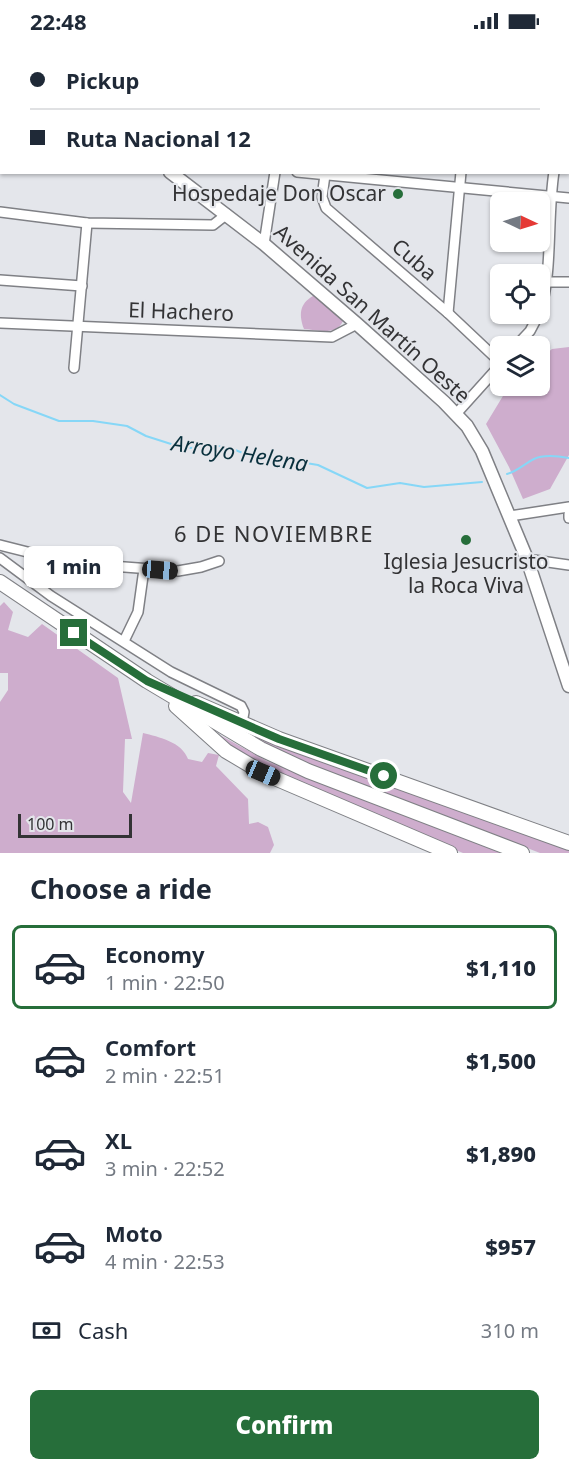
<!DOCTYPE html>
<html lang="en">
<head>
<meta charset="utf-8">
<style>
  :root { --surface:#fff; --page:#f6f6f7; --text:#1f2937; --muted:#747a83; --line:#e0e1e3; --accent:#266e3a }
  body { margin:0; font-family:"Noto Sans",sans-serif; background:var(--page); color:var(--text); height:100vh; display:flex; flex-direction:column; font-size:22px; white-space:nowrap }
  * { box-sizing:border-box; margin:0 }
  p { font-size:20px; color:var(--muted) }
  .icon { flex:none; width:33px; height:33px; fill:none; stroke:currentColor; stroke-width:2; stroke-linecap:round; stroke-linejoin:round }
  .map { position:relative; height:811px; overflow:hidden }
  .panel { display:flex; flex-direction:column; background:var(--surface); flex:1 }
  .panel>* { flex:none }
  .guide { position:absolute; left:0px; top:0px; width:570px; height:132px; box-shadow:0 2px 4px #0004; display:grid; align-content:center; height:132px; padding:0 30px; background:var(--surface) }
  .needle { width:39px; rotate:94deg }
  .fabs { position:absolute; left:490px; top:150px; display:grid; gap:12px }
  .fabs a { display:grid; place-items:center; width:60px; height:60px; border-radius:9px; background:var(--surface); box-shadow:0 2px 4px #0004; font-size:30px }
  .scale { position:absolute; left:18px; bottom:15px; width:114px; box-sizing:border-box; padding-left:6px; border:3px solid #333335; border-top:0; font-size:16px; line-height:21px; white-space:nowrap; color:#333335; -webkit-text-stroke:4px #e4e6eb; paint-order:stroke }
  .end { position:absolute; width:27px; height:27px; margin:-14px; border:8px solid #266e3a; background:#fff; box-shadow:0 0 0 3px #fff }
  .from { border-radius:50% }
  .bubble { position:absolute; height:42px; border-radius:9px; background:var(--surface); box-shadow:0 2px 4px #0004; font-size:20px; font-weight:800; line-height:42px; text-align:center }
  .car { position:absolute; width:18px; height:36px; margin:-18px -9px; border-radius:8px; box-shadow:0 0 4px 2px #0007; background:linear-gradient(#222 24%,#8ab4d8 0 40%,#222 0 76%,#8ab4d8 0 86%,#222 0) }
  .guide b { display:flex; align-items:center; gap:21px; height:57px; font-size:22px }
  .guide b+b { border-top:2px solid var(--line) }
  .guide i { width:15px; height:15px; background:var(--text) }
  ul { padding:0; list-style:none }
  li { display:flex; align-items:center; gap:18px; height:84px; margin:0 12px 9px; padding:0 18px; border:3px solid transparent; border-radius:9px }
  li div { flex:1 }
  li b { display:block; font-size:22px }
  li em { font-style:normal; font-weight:800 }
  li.current { border-color:var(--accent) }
  li>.icon { width:54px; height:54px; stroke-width:1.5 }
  h2 { padding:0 30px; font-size:27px; line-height:72px }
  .pay { display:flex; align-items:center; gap:15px; height:66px; padding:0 30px; font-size:22px }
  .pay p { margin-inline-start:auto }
  .cta { display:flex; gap:12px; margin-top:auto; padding:12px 30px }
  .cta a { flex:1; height:69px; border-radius:9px; background:var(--accent); color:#fff; font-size:24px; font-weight:800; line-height:69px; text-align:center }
  .status { display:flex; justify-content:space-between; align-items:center; height:42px; padding:0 30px; background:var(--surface); direction:ltr }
  .status svg { height:16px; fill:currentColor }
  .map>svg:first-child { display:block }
  .green { fill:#ceadcd }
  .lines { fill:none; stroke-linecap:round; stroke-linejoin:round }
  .stream { stroke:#86d7f7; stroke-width:2 }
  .minor-casing { stroke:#7f8085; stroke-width:12 }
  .major-casing { stroke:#7f8085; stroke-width:15 }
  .highway-casing { stroke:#7f8085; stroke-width:16 }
  .minor { stroke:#fff; stroke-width:9 }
  .major { stroke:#fff; stroke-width:12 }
  .highway { stroke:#fff; stroke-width:14 }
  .route { stroke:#266e3a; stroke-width:8 }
  .poi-dot { fill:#266e3a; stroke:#e4e6eb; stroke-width:2 }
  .labels { text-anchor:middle; stroke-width:4.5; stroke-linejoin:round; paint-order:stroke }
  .poi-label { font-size:21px; fill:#333335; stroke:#e4e6eb; text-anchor:end }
  .street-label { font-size:21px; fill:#333335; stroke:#e4e6eb }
  .water-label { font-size:22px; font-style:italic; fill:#09303d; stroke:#e4e6eb }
  .neighbourhood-label { font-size:22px; letter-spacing:1.5px; fill:#333335; stroke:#e4e6eb }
</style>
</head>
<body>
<div class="status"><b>22:48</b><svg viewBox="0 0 49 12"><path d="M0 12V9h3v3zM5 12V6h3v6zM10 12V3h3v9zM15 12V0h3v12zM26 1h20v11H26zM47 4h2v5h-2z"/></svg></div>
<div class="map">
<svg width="569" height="811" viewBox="0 0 569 811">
  <rect width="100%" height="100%" fill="#e4e6eb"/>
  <!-- green -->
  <g class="green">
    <path d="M313 254C327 255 335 269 343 279 336 294 318 288 304 287 299 273 299 262 313 254Z"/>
    <polygon points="569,305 569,413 550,447 523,457 509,425 486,382 509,344 540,344 540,317 552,307"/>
    <path d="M4 560 13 570 8 588 28 595 42 582 118 636 132 697H125L123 750 131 761 143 691C159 695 182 700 188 717L202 720 208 711 219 713 216 724 248 757 249 782 258 780 268 785 274 803 270 811H0V660L8 648V631H0V564Z"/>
    <polygon points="235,684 569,804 569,811 540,811 261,703"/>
    <polygon points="218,692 267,719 501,811 463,811 264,726 215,696"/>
  </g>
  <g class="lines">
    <!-- stream -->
    <g class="stream">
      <polyline points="0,353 14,362 59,379 93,379 127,384 146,394 171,402 191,406 210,403 230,406 256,416 270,415 318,423 367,446 400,441 424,445 482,440"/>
      <path d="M507 432C518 429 524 422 534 417 544 412 558 414 569 416"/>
    </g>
    <!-- minor casing -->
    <g class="minor-casing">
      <g id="minor">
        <polyline points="190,2 190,0"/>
        <polyline points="284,2 284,0"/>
        <polyline points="379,2 380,0"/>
        <polyline points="475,2 476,0"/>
        <polyline points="568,40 569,37"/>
        <polyline points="0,61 2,63"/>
        <polyline points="0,114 2,114"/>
        <polyline points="0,126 2,124"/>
        <polyline points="297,130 569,156"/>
        <polyline points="325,133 322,155 326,166 448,271 501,321"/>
        <polyline points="0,170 87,181 213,183 227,172"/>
        <polyline points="264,202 275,130"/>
        <polyline points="0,238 82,244"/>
        <polyline points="546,240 569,240"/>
        <path d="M540 270C553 230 547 174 554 130"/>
        <polyline points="448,271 461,130"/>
        <polyline points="0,281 332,295 357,282"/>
        <polyline points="516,304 530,289 539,272"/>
        <polyline points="74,326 87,181"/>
        <polyline points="456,372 501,322"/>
        <polyline points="569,472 569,476"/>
        <polyline points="510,474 569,465"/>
        <polyline points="0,503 71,521 178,529 201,525 219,519"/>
        <polyline points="0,516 51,554 171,630 241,664 244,670 242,681"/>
        <polyline points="527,517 569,523"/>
        <polyline points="124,599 138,570 144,527"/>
      </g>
    </g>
    <!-- major casing -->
    <g class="major-casing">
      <g id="major">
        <polyline points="6,0 8,2"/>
        <polyline points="170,130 264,202 357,282 444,360 467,384 482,409 527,517 569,644"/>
      </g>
    </g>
    <!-- highway casing -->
    <g class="highway-casing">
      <g id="highway">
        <polyline points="0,540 147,639 261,707 308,729 522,811"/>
        <polyline points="196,661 279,697 569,801"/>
        <polyline points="176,664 226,709 263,731 450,811"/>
      </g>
    </g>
    <!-- minor -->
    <use href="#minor" class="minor"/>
    <!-- major -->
    <use href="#major" class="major"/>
    <!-- highway -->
    <use href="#highway" class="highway"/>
  </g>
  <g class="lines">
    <!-- route -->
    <polyline class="route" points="74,591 147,639 279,697 384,734"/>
  </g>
  <!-- markers -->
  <g class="poi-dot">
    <circle cx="398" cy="152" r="6"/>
    <circle cx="466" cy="498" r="6"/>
  </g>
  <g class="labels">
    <!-- poi labels -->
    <g class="poi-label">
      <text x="386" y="159">Hospedaje Don Oscar</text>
      <text x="466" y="527" text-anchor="middle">Iglesia Jesucristo<tspan x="466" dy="24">la Roca Viva</tspan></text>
    </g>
    <!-- street labels -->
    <g class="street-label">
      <text transform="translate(414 218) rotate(41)" y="7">Cuba</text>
      <text transform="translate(181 270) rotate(2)" y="7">El Hachero</text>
      <text transform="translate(372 272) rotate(42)" y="7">Avenida San Martín Oeste</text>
    </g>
    <!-- water labels -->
    <g class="water-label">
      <text transform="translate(240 411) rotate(9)" y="8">Arroyo Helena</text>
    </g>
    <!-- neighbourhood labels -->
    <g class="neighbourhood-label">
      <text x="274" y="500">6 DE NOVIEMBRE</text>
    </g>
  </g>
</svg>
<div class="fabs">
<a><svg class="needle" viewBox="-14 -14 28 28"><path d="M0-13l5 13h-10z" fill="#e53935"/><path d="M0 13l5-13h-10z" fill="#747a83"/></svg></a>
<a><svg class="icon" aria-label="locate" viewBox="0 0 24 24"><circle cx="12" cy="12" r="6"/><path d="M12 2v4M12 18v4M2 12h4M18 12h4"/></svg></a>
<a><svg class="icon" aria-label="layers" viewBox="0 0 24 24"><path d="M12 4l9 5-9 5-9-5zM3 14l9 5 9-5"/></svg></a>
</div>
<div class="scale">100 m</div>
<i class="end from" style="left:384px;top:734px"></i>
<i class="end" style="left:74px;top:591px"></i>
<div class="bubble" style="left:24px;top:504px;width:99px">1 min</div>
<i class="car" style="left:160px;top:528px;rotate:95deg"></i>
<i class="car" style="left:263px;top:731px;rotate:113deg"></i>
<div class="guide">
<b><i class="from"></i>Pickup</b>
<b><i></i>Ruta Nacional 12</b>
</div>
</div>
<section class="panel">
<h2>Choose a ride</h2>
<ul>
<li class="current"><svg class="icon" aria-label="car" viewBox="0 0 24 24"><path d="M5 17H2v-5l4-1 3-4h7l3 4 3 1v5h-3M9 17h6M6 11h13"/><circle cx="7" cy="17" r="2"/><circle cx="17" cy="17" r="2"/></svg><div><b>Economy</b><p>1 min · 22:50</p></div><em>$1,110</em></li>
<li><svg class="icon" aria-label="car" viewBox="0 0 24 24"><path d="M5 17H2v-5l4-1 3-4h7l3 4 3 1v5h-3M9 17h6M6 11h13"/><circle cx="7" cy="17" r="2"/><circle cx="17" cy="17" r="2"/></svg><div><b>Comfort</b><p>2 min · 22:51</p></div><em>$1,500</em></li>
<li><svg class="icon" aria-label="car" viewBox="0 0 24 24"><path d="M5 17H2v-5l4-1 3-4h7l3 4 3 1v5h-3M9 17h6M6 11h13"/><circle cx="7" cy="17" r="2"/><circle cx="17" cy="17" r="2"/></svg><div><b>XL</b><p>3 min · 22:52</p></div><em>$1,890</em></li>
<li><svg class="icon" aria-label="car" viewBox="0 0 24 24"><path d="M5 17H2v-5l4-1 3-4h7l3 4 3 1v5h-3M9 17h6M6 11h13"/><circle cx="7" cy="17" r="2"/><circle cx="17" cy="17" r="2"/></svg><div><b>Moto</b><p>4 min · 22:53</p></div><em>$957</em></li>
</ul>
<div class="pay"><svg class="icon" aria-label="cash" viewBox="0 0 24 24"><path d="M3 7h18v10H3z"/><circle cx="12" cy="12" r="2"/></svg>Cash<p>310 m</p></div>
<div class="cta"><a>Confirm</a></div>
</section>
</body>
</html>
